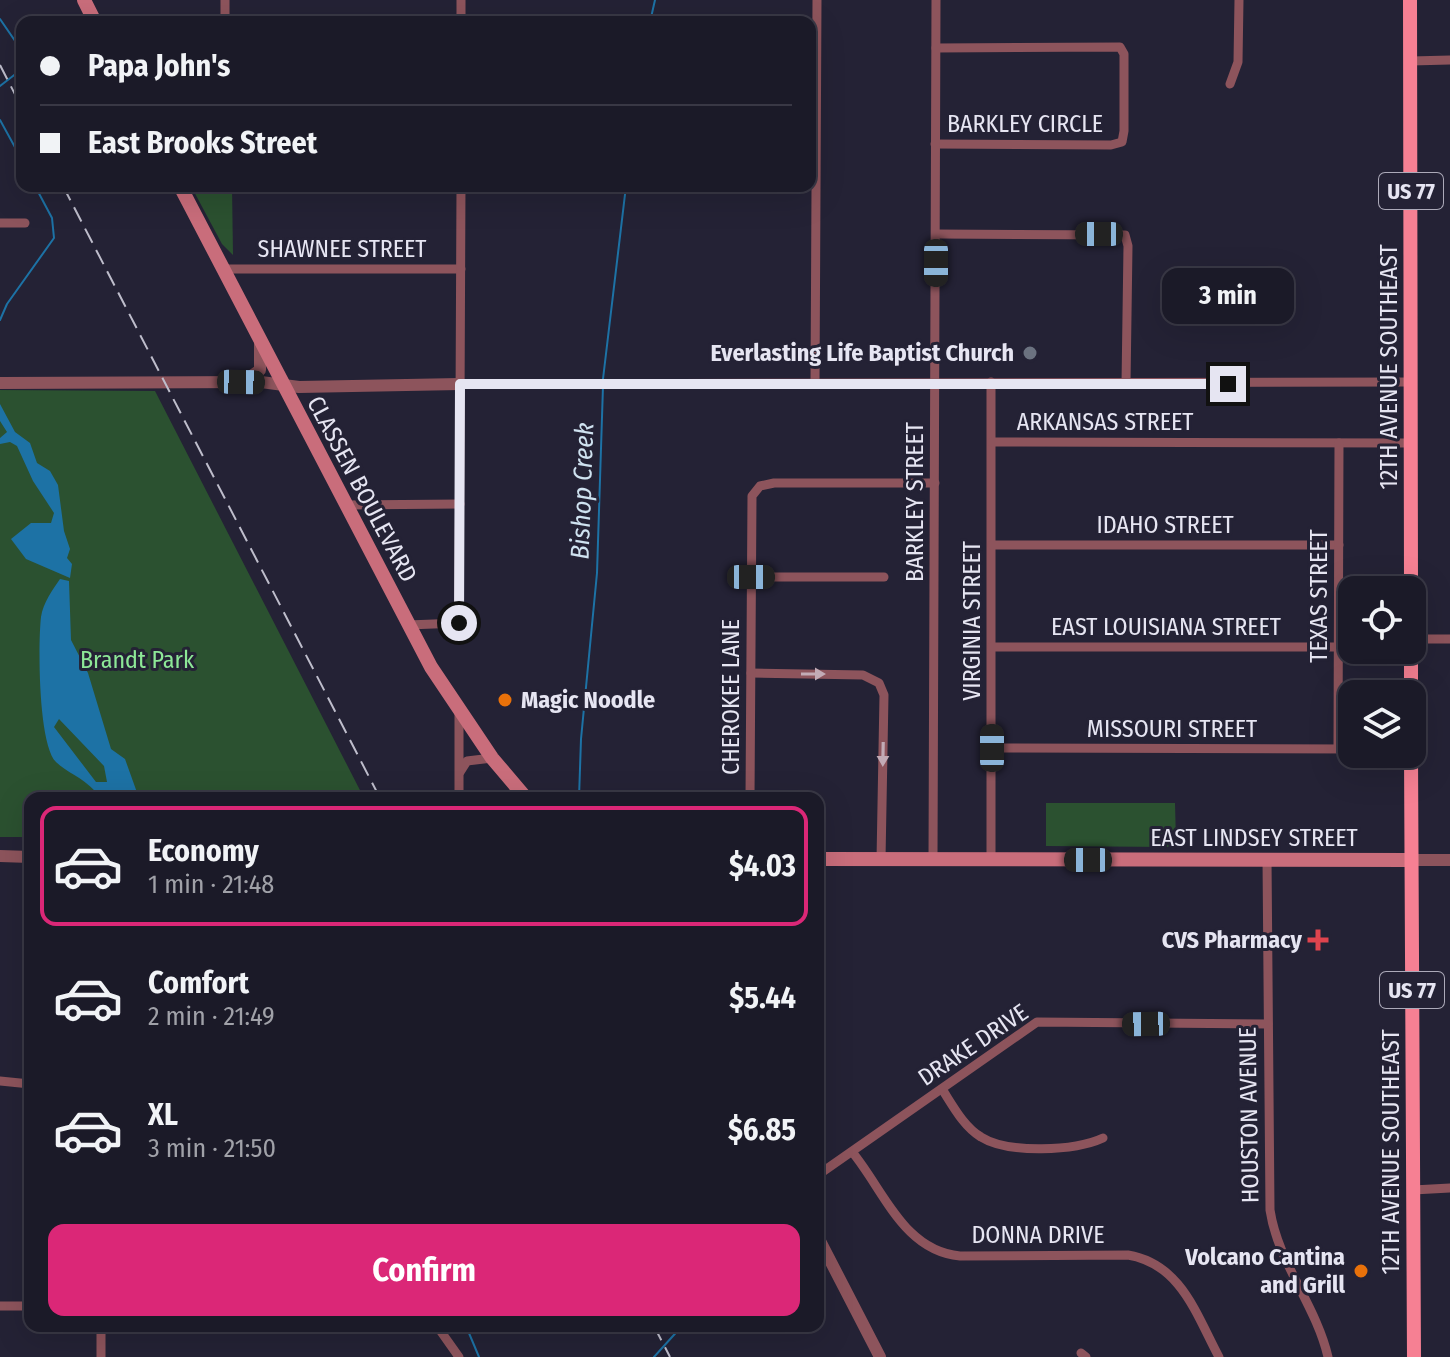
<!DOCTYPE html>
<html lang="en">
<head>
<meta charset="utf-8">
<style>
  :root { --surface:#1b1a28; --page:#242330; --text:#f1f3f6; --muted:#a0a1a8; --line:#393845; --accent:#db2777 }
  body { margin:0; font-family:"Fira Sans Condensed",sans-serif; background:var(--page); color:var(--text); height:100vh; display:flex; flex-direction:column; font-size:30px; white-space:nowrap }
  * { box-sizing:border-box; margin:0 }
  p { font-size:26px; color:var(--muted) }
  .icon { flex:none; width:44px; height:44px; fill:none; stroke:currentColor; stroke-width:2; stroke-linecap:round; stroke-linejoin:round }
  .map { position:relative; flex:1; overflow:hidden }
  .drawer { position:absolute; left:24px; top:792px; width:800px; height:540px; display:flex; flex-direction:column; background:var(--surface); border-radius:16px; box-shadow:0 8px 32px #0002,0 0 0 2px var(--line) }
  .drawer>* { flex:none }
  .top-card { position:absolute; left:16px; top:16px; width:800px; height:176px; border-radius:16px; box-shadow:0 8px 32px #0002,0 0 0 2px var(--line); display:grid; align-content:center; height:176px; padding:0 24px; background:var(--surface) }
  .controls { position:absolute; left:1338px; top:576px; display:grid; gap:16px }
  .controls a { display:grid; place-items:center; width:88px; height:88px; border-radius:16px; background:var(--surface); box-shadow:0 8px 32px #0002,0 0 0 2px var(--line); font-size:40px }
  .end { position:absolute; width:36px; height:36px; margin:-18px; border:10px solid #e6e5f2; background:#111; box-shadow:0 0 0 4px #111 }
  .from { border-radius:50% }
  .bubble { position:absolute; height:56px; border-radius:16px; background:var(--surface); box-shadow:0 8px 32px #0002,0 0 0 2px var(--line); font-size:26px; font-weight:700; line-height:56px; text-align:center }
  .car { position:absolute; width:24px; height:48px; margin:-24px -12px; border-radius:10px; box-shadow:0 0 6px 2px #0007; background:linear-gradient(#222 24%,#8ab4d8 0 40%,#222 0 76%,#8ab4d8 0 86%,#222 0) }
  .top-card b { display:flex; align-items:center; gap:28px; height:76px; font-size:30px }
  .top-card b+b { border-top:2px solid var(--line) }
  .top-card i { width:20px; height:20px; background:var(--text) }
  ul { padding:14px 0 0; list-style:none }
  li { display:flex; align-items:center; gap:24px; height:120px; margin:0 16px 12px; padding:0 8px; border:4px solid transparent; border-radius:16px }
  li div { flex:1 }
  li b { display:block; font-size:30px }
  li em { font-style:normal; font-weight:700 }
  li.selected { border-color:var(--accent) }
  li>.icon { width:72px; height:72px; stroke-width:1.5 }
  .cta { display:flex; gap:16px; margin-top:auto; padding:16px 24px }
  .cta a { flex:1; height:92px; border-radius:16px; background:var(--accent); color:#fff; font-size:32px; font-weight:700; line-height:92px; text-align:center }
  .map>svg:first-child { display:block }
  .green { fill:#2b5130 }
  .water { fill:#1d72a5; fill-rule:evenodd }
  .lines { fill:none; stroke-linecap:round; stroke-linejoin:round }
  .stream { stroke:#1d72a5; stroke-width:2 }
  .minor { stroke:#8d545c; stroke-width:9 }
  .tertiary { stroke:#8d545c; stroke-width:12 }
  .secondary { stroke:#c96d7b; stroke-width:14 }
  .primary { stroke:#f68093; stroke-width:14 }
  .rail { stroke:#bebdcb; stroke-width:2; stroke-dasharray:16 8; stroke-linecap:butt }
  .oneway { fill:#c2abb6 }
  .route { stroke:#e6e5f2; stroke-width:10 }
  .worship-dot { fill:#6b7280; stroke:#242235; stroke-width:3 }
  .food-dot { fill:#e8710a; stroke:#242235; stroke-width:3 }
  .health-dot { fill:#e0444e; stroke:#242235; stroke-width:3 }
  .labels { text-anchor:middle; stroke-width:6; stroke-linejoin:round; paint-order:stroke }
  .shield { fill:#242235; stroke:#acaab9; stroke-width:2 }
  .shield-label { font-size:22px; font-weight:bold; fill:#e6e5f2 }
  .street-label { font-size:24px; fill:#e6e5f2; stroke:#242235 }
  .poi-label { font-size:24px; font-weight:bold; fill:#e6e5f2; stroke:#242235; text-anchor:end }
  .park-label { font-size:24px; fill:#8de797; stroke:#242235 }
  .water-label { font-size:26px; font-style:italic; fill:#cfe2f0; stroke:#242235 }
</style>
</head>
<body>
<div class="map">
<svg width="1450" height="1357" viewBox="0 0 1450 1357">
  <rect width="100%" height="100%" fill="#242235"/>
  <!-- green -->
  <g class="green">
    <polygon points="191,186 232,186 233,255 222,244"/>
    <polygon points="0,390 155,391 364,798 30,798 30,837 0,837"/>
    <polygon points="1046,803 1175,803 1176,841 1168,847 1046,846"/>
  </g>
  <!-- water -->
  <g class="water">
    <polygon points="0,404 15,432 30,443 37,463 50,471 58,485 64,531 70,549 67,558 72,564 70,578 26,559 11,539 31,523 51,523 54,513 33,481 17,446 10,442 0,444 0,438 7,432 0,421"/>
    <path d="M60 579 69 581 71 640 88 673 111 749 125 759 139 798H94L95 791C82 777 66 772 56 762 38 744 38 643 41 617 43 603 53 589 60 579ZM59 719 104 766 107 782H96L54 727Z"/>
  </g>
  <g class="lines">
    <!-- stream -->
    <g class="stream">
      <polyline points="0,19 22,51"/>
      <polyline points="650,22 655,0"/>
      <polyline points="0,86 22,69"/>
      <polyline points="0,120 22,160"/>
      <polyline points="0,320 7,304 54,238 52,218 35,186"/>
      <polyline points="603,379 626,186"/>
      <polyline points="579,798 581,739 597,573 603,386"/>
      <polyline points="466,1326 479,1357"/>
      <polyline points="654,1357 682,1326"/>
    </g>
    <!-- minor -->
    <g class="minor">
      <polyline points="225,0 225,22"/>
      <polyline points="461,22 461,0"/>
      <polyline points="1411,61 1450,60"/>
      <polyline points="1230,84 1238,62 1239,0"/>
      <polyline points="935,144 1111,145 1122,142 1124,131 1124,54 1120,47 936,48"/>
      <polyline points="0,223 25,223"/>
      <polyline points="936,234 1125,235 1128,246 1126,384"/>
      <polyline points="223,269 461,269"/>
      <polyline points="991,382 991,860"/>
      <polyline points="460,384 1411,382"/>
      <polyline points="815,384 817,0"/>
      <polyline points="992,442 1410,443"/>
      <polyline points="345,505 460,504"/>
      <polyline points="992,545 1339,545"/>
      <polyline points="751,577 884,577"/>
      <polyline points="408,625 459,623 461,186"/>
      <polyline points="1412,639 1450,639"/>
      <polyline points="992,647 1339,647"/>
      <polyline points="751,673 863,675 879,683 884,695 881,860"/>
      <polyline points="992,748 1352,749"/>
      <polyline points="1338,749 1339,443"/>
      <polyline points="460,772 467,761 492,758"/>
      <polyline points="459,798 459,712"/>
      <polyline points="750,798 752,496 760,486 774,483 935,483"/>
      <polyline points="933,859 936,0"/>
      <path d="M1267 859 1270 1210C1278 1263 1316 1305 1328 1357"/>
      <polyline points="0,1081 30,1084"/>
      <path d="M942 1089C953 1106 964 1127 981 1137 1008 1154 1075 1151 1103 1138"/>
      <path d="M853 1153C884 1191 904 1251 960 1256L1128 1255C1181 1264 1196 1314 1219 1357"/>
      <polyline points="818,1175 1037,1022 1268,1024"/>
      <polyline points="1413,1190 1450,1188"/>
      <polyline points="0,1306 30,1306"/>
      <polyline points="437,1326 459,1357"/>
      <polyline points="1081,1353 1086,1357"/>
      <polyline points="101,1357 101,1326"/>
    </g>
    <!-- tertiary -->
    <g class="tertiary">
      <polyline points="244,381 260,370 260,344"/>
      <polyline points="0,383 261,382 299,387 460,384"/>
      <polyline points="0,856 30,857"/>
      <polyline points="1411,860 1450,860"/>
      <polyline points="818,1237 880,1357"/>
    </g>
    <!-- secondary -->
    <g class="secondary">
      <polyline points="84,0 95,22"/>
      <polyline points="180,186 431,667 492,758 526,798"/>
      <polyline points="818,859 1411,860"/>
    </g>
    <!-- primary -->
    <g class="primary">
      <polyline points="1410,0 1411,590"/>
      <polyline points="1411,650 1411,694"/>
      <polyline points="1411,754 1414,1357"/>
    </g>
    <!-- rail -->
    <g class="rail">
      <polyline points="0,65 22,108"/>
      <polyline points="63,186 380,798"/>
      <polyline points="654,1326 670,1357"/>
    </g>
  </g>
  <!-- one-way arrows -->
  <defs><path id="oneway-solid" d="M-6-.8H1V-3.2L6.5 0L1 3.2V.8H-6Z" transform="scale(2)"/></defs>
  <g class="oneway">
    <use href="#oneway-solid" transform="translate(813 674)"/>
    <use href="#oneway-solid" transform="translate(883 754) rotate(91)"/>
  </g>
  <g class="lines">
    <!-- route -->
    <polyline class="route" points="459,623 460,384 1228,384"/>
  </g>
  <!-- markers -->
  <circle class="worship-dot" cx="1030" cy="353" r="8"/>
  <g class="food-dot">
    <circle cx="505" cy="700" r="8"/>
    <circle cx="1361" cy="1271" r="8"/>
  </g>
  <path class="health-dot" d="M1314 928h8v8h8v8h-8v8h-8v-8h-8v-8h8z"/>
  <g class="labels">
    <!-- shield labels -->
    <g class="shield">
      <rect x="1379" y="173" width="64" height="36" rx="6"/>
      <rect x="1380" y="972" width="64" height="36" rx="6"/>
    </g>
    <g class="shield-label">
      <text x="1411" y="199">US 77</text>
      <text x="1412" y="998">US 77</text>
    </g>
    <!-- street labels -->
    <g class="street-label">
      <text x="1025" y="132">BARKLEY CIRCLE</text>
      <text x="342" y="257">SHAWNEE STREET</text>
      <text transform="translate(1389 367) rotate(-90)" y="8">12TH AVENUE SOUTHEAST</text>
      <text x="1105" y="430">ARKANSAS STREET</text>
      <text transform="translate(362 489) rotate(62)" y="8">CLASSEN BOULEVARD</text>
      <text transform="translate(915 502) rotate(-90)" y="8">BARKLEY STREET</text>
      <text x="1165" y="533">IDAHO STREET</text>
      <text transform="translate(1319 596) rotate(-90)" y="8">TEXAS STREET</text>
      <text transform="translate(972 621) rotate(-90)" y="8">VIRGINIA STREET</text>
      <text x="1166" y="635">EAST LOUISIANA STREET</text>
      <text transform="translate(731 697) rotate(-90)" y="8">CHEROKEE LANE</text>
      <text x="1172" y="737">MISSOURI STREET</text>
      <text x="1254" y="846">EAST LINDSEY STREET</text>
      <text transform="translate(973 1045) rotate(-34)" y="8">DRAKE DRIVE</text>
      <text transform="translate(1249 1115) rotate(-91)" y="8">HOUSTON AVENUE</text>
      <text transform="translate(1391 1152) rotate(-90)" y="8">12TH AVENUE SOUTHEAST</text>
      <text x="1038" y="1243">DONNA DRIVE</text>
    </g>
    <!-- poi labels -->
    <g class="poi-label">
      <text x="1014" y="361">Everlasting Life Baptist Church</text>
      <text x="521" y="708" text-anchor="start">Magic Noodle</text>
      <text x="1302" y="948">CVS Pharmacy</text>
      <text x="1345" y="1265">Volcano Cantina<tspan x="1345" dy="28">and Grill</tspan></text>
    </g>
    <!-- park labels -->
    <g class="park-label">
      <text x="137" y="668">Brandt Park</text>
    </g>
    <!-- water labels -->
    <g class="water-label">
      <text transform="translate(582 491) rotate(-88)" y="9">Bishop Creek</text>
    </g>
  </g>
</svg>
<div class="controls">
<a><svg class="icon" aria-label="locate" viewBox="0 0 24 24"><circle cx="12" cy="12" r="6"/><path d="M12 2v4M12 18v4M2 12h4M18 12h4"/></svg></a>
<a><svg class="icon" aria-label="layers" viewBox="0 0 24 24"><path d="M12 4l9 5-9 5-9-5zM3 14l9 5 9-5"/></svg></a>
</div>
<i class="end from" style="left:459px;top:623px"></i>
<i class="end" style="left:1228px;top:384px"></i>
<div class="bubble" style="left:1162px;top:268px;width:132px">3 min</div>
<i class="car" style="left:1099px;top:234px;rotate:270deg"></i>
<i class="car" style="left:936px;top:263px;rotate:180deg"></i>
<i class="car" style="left:241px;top:382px;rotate:91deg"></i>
<i class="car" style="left:751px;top:577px;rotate:90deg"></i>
<i class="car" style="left:992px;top:748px;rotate:0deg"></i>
<i class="car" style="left:1088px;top:860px;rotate:270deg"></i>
<i class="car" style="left:1146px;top:1024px;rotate:269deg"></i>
<div class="top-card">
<b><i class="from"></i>Papa John's</b>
<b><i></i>East Brooks Street</b>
</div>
<section class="drawer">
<ul>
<li class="selected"><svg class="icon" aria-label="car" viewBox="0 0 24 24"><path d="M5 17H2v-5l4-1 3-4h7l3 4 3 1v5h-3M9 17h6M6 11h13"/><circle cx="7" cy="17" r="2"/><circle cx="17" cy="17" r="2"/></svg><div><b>Economy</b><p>1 min · 21:48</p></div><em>$4.03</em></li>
<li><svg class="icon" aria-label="car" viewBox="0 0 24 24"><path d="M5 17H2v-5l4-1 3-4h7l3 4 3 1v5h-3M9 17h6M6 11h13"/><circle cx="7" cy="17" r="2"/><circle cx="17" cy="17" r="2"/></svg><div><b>Comfort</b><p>2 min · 21:49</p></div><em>$5.44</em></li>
<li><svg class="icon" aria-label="car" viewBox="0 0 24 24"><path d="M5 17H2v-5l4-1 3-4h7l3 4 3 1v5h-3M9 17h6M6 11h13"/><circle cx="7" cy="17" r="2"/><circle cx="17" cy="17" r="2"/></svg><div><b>XL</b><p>3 min · 21:50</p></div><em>$6.85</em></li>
</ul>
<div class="cta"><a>Confirm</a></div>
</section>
</div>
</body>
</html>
